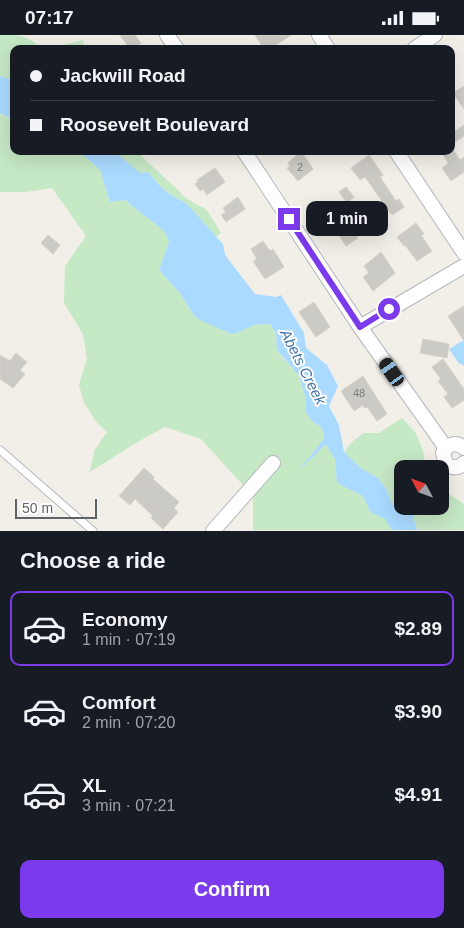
<!DOCTYPE html>
<html lang="en">
<head>
<meta charset="utf-8">
<style>
  :root { --surface:#171b24; --page:#20242c; --text:#f1f3f6; --muted:#9ea1a6; --line:#363941; --accent:#7c3aed }
  body { margin:0; font-family:Helvetica,sans-serif; background:var(--page); color:var(--text); height:100vh; display:flex; flex-direction:column; font-size:19px; white-space:nowrap }
  * { box-sizing:border-box; margin:0 }
  p { font-size:16px; color:var(--muted) }
  .icon { flex:none; width:28px; height:28px; fill:none; stroke:currentColor; stroke-width:2; stroke-linecap:round; stroke-linejoin:round }
  .map { position:relative; height:496px; overflow:hidden }
  .drawer { display:flex; flex-direction:column; background:var(--surface); flex:1 }
  .drawer>* { flex:none }
  .top-card { position:absolute; left:10px; top:10px; width:445px; height:110px; border-radius:10px; box-shadow:0 5px 20px #0002; display:grid; align-content:center; height:110px; padding:0 20px; background:var(--surface) }
  .needle { width:32px; rotate:311deg }
  .buttons { position:absolute; left:394px; top:425px; display:grid; gap:10px }
  .buttons a { display:grid; place-items:center; width:55px; height:55px; border-radius:10px; background:var(--surface); box-shadow:0 5px 20px #0002; font-size:25px }
  .scale { position:absolute; left:15px; bottom:12px; width:82px; box-sizing:border-box; padding-left:5px; border:2px solid #5f6368; border-top:0; font-size:14px; line-height:18px; white-space:nowrap; color:#5f6368; -webkit-text-stroke:4px #fff; paint-order:stroke }
  .end { position:absolute; width:22px; height:22px; margin:-11px; border:6px solid #7c3aed; background:#fff; box-shadow:0 0 0 2px #fff }
  .from { border-radius:50% }
  .bubble { position:absolute; height:35px; border-radius:10px; background:var(--surface); box-shadow:0 5px 20px #0002; font-size:16px; font-weight:700; line-height:35px; text-align:center }
  .car { position:absolute; width:15px; height:30px; margin:-15px -8px; border-radius:6px; box-shadow:0 0 4px 1px #0007; background:linear-gradient(#222 24%,#8ab4d8 0 40%,#222 0 76%,#8ab4d8 0 86%,#222 0) }
  .top-card b { display:flex; align-items:center; gap:18px; height:48px; font-size:19px }
  .top-card b+b { border-top:1px solid var(--line) }
  .top-card i { width:12px; height:12px; background:var(--text) }
  ul { padding:0; list-style:none }
  li { display:flex; align-items:center; gap:15px; height:75px; margin:0 10px 8px; padding:0 10px; border:2px solid transparent; border-radius:10px }
  li div { flex:1 }
  li b { display:block; font-size:19px }
  li em { font-style:normal; font-weight:700 }
  li.active { border-color:var(--accent) }
  li>.icon { width:45px; height:45px; stroke-width:1.5 }
  h2 { padding:0 20px; font-size:22px; line-height:60px }
  .cta { display:flex; gap:10px; margin-top:auto; padding:10px 20px }
  .cta a { flex:1; height:58px; border-radius:10px; background:var(--accent); color:#fff; font-size:20px; font-weight:700; line-height:58px; text-align:center }
  .status { display:flex; justify-content:space-between; align-items:center; height:35px; padding:0 25px; background:var(--surface); direction:ltr }
  .status svg { height:14px; fill:currentColor }
  .map>svg:first-child { display:block }
  .green { fill:#c5e8c5 }
  .water { fill:#aadaff }
  .building { fill:#cccac5; stroke:#d6d1c6 }
  .lines { fill:none; stroke-linecap:round; stroke-linejoin:round }
  .service-casing { stroke:#b5b8bc; stroke-width:9 }
  .minor-casing { stroke:#b5b8bc; stroke-width:16 }
  .service { stroke:#fff; stroke-width:7 }
  .minor { stroke:#fff; stroke-width:14 }
  .route { stroke:#7c3aed; stroke-width:6 }
  .labels { text-anchor:middle; stroke-width:4; stroke-linejoin:round; paint-order:stroke }
  .number-label { font-size:11px; fill:#7a7d7f }
  .water-label { font-size:15px; font-style:italic; fill:#4174aa; stroke:#fff }
</style>
</head>
<body>
<div class="status"><b>07:17</b><svg viewBox="0 0 49 12"><path d="M0 12V9h3v3zM5 12V6h3v6zM10 12V3h3v9zM15 12V0h3v12zM26 1h20v11H26zM47 4h2v5h-2z"/></svg></div>
<div class="map">
<svg width="464" height="496" viewBox="0 0 464 496">
  <rect width="100%" height="100%" fill="#f1efe8"/>
  <!-- green -->
  <g class="green">
    <path d="M0 0C19 0 29 0 41 14H14V45L0 41Z"/>
    <polygon points="83,5 84,14 48,14"/>
    <polygon points="0,78 14,85 14,116 79,116 100,135 110,167 125,165 165,197 169,207 159,235 179,257 195,282 239,297 254,290 270,289 276,298 277,316 299,341 306,364 306,377 310,384 322,393 324,404 303,430 326,409 335,424 337,448 363,461 370,477 385,484 392,495 253,495 253,461 201,404 165,392 134,409 90,437 94,416 107,397 97,388 84,368 79,350 87,324 83,299 64,268 65,231 86,201 52,153 26,157 0,157"/>
    <polygon points="114,116 136,116 185,162 195,169 206,174 221,198 216,202 187,169 168,158 159,150 148,137 140,138"/>
    <polygon points="402,383 415,397 423,415 426,434 402,434 402,471 440,471 440,450 446,457 464,469 464,495 417,495 412,478 395,472 390,465 387,455 378,443 362,434 344,417 353,406 364,398 379,398"/>
  </g>
  <!-- water -->
  <g class="water">
    <polygon points="0,41 14,45 14,85 0,78"/>
    <polygon points="79,116 114,116 140,138 148,137 159,150 168,158 187,169 223,209 225,220 255,259 276,262 281,260 304,298 306,313 327,330 338,351 329,371 339,390 344,417 362,434 378,443 387,455 390,465 395,472 412,478 417,495 392,495 385,484 370,477 363,461 337,448 335,424 326,409 299,435 324,404 322,393 310,384 306,377 306,364 299,341 277,315 276,298 270,289 254,290 239,297 231,299 200,285 195,282 179,257 159,235 169,207 165,197 125,165 110,167 100,135"/>
    <polygon points="464,305 464,331 458,327 449,314"/>
  </g>
  <!-- building -->
  <g class="building">
    <polygon points="120,0 135,0 141,8 134,14 130,14"/>
    <polygon points="255,0 291,0 270,14 264,14"/>
    <polygon points="464,51 464,74 453,58"/>
    <polygon points="464,90 464,101 455,107 451,99"/>
    <polygon points="452,113 460,125 464,122 464,137 451,146 442,133 448,128 443,119 448,116 451,116"/>
    <polygon points="301,116 313,134 298,146 287,133 290,131 288,128"/>
    <polygon points="369,120 383,140 380,142 396,166 399,164 404,172 392,180 365,142 360,145 351,133"/>
    <polygon points="215,133 225,147 207,160 203,154 200,156 195,149 198,147 197,145"/>
    <polygon points="346,152 354,162 347,168 339,157"/>
    <polygon points="238,162 245,174 226,187 221,180 226,177 223,173"/>
    <polygon points="346,177 352,186 349,189 358,203 346,211 333,191 340,186 338,183"/>
    <polygon points="416,188 424,199 421,200 432,216 417,226 405,210 404,211 397,202"/>
    <polygon points="48,200 60,210 53,219 41,208"/>
    <polygon points="263,206 270,216 273,214 284,232 265,244 253,226 257,224 251,214"/>
    <polygon points="381,217 395,238 373,256 363,242 369,238 364,231"/>
    <polygon points="314,267 330,292 316,302 299,277"/>
    <polygon points="464,271 464,306 448,281"/>
    <polygon points="423,304 449,309 447,323 420,318"/>
    <polygon points="16,318 27,327 20,335 25,339 13,353 0,344 0,320 10,326"/>
    <polygon points="443,324 464,354 464,365 452,373 444,362 448,359 438,346 441,344 432,332"/>
    <polygon points="363,341 387,379 377,386 367,372 364,373 363,370 354,376 341,356"/>
    <polygon points="144,433 154,442 153,444 179,467 174,473 178,477 163,494 151,483 153,481 135,464 130,470 119,461"/>
  </g>
  <g class="lines">
    <!-- service casing -->
    <g class="service-casing">
      <polyline id="service" points="0,415 93,496"/>
    </g>
    <!-- minor casing -->
    <g class="minor-casing">
      <g id="minor">
        <polyline points="167,0 177,14"/>
        <polyline points="319,0 328,14"/>
        <polyline points="414,14 435,0"/>
        <polyline points="244,116 360,292 446,413"/>
        <polyline points="396,116 464,218"/>
        <polyline points="360,292 464,231"/>
        <path d="M464 413C456 406 448 409 443 418L446 429C452 433 458 434 464 428"/>
        <polyline points="213,496 273,428"/>
      </g>
    </g>
    <!-- service -->
    <use href="#service" class="service"/>
    <!-- minor -->
    <use href="#minor" class="minor"/>
  </g>
  <g class="lines">
    <!-- route -->
    <polyline class="route" points="289,184 360,292 389,274"/>
  </g>
  <g class="labels">
    <!-- number labels -->
    <g class="number-label">
      <text x="300" y="136">2</text>
      <text x="359" y="362">48</text>
    </g>
    <!-- water labels -->
    <g class="water-label">
      <text transform="translate(303 332) rotate(63)" y="5">Abets Creek</text>
    </g>
  </g>
</svg>
<div class="buttons">
<a><svg class="needle" viewBox="-14 -14 28 28"><path d="M0-13l5 13h-10z" fill="#e53935"/><path d="M0 13l5-13h-10z" fill="#9ea1a6"/></svg></a>
</div>
<div class="scale">50 m</div>
<i class="end from" style="left:389px;top:274px"></i>
<i class="end" style="left:289px;top:184px"></i>
<div class="bubble" style="left:306px;top:166px;width:82px">1 min</div>
<i class="car" style="left:392px;top:337px;rotate:325deg"></i>
<div class="top-card">
<b><i class="from"></i>Jackwill Road</b>
<b><i></i>Roosevelt Boulevard</b>
</div>
</div>
<section class="drawer">
<h2>Choose a ride</h2>
<ul>
<li class="active"><svg class="icon" aria-label="car" viewBox="0 0 24 24"><path d="M5 17H2v-5l4-1 3-4h7l3 4 3 1v5h-3M9 17h6M6 11h13"/><circle cx="7" cy="17" r="2"/><circle cx="17" cy="17" r="2"/></svg><div><b>Economy</b><p>1 min · 07:19</p></div><em>$2.89</em></li>
<li><svg class="icon" aria-label="car" viewBox="0 0 24 24"><path d="M5 17H2v-5l4-1 3-4h7l3 4 3 1v5h-3M9 17h6M6 11h13"/><circle cx="7" cy="17" r="2"/><circle cx="17" cy="17" r="2"/></svg><div><b>Comfort</b><p>2 min · 07:20</p></div><em>$3.90</em></li>
<li><svg class="icon" aria-label="car" viewBox="0 0 24 24"><path d="M5 17H2v-5l4-1 3-4h7l3 4 3 1v5h-3M9 17h6M6 11h13"/><circle cx="7" cy="17" r="2"/><circle cx="17" cy="17" r="2"/></svg><div><b>XL</b><p>3 min · 07:21</p></div><em>$4.91</em></li>
</ul>
<div class="cta"><a>Confirm</a></div>
</section>
</body>
</html>
